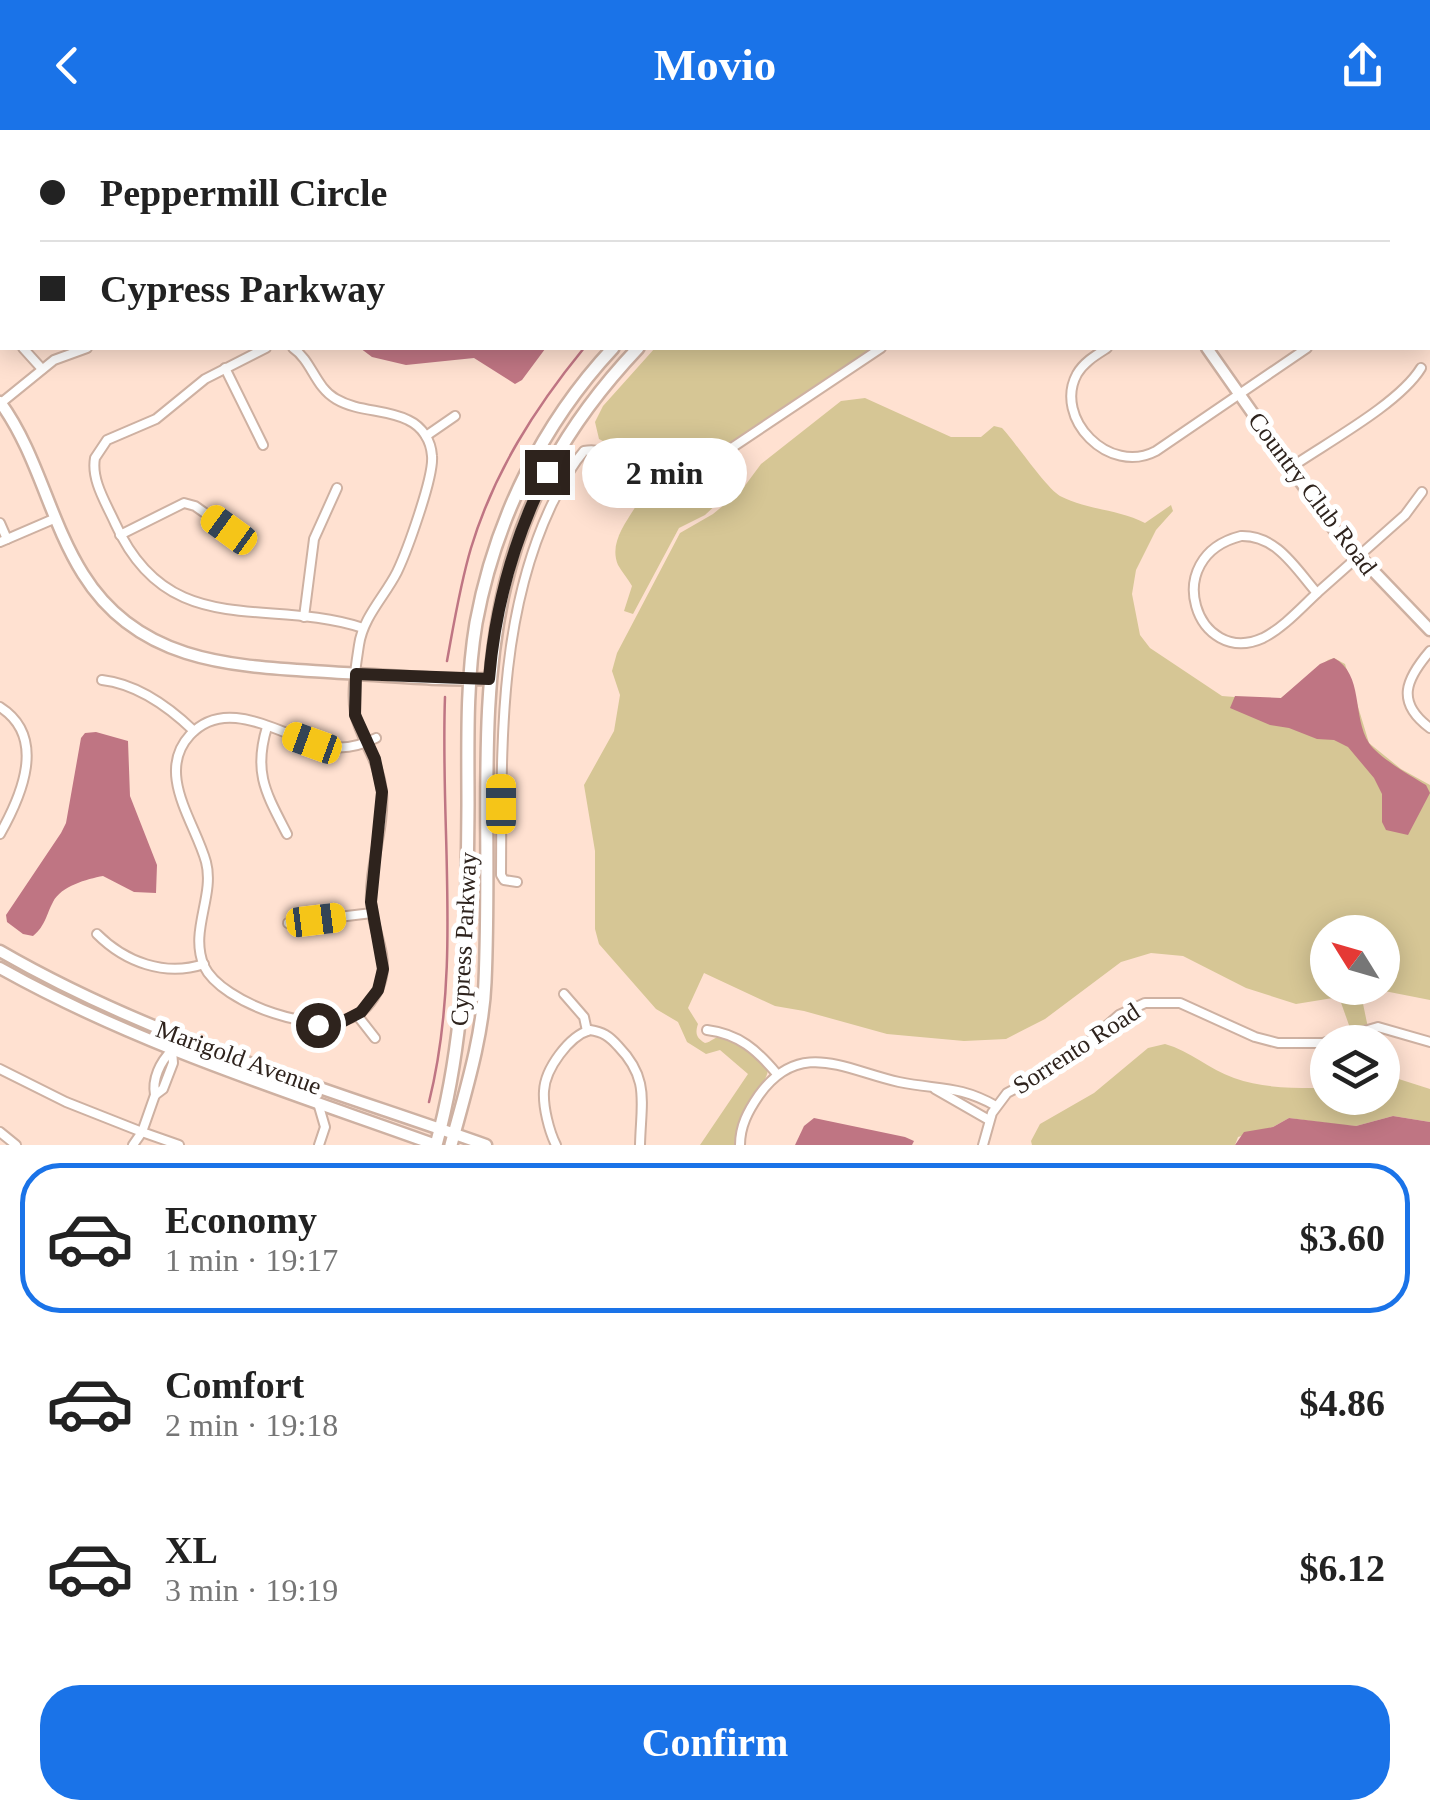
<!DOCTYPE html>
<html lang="en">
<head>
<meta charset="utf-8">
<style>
  :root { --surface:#fff; --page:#f2f2f2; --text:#222; --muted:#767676; --line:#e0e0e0; --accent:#1a73e8 }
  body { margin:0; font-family:Georgia,serif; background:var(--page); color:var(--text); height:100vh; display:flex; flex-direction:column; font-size:38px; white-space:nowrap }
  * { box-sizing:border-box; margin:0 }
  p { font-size:32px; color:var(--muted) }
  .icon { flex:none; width:55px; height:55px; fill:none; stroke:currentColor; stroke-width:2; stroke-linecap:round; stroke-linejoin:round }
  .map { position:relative; height:1015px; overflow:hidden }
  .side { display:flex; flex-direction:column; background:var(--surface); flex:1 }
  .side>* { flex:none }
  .hud { position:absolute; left:0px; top:0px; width:1430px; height:220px; box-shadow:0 5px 25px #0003; display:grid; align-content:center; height:220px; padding:0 40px; background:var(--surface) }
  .needle { width:65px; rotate:307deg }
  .fabs { position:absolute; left:1310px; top:785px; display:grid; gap:20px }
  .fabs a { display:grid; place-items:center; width:90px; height:90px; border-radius:50%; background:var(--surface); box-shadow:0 5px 25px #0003; font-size:50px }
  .end { position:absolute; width:45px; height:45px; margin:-22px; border:12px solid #2e231d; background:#fff; box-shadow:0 0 0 5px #fff }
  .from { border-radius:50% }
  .bubble { position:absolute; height:70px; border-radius:35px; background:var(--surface); box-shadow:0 5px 25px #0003; font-size:32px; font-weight:700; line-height:70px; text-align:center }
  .car { position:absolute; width:30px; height:60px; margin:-30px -15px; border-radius:12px; box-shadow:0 0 8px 2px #0007; background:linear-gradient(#f5c518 24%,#345 0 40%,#f5c518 0 76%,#345 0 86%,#f5c518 0) }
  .hud b { display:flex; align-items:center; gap:35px; height:95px; font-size:38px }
  .hud b+b { border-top:2px solid var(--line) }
  .hud i { width:25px; height:25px; background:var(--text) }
  ul { padding:18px 0 0; list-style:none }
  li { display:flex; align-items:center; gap:30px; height:150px; margin:0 20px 15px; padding:0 20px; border:5px solid transparent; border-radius:40px }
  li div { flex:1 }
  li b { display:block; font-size:38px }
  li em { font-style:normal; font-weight:700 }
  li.current { border-color:var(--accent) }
  li>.icon { width:90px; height:90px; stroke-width:1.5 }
  .button { display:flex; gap:20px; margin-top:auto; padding:20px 40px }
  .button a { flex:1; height:115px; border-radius:40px; background:var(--accent); color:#fff; font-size:40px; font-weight:700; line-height:115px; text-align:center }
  header { display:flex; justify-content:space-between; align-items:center; height:130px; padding:0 40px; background:var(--accent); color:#fff; font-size:45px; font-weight:700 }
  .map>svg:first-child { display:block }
  .green { fill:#d6c695; fill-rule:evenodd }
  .water { fill:#bf7583 }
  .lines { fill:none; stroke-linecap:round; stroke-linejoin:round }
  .stream { stroke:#bf7583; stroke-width:2.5 }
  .street-casing { stroke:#ceb1a2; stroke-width:12 }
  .secondary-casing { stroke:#ceb1a2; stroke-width:15 }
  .primary-casing { stroke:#ceb1a2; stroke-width:16 }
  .street { stroke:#fff; stroke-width:8 }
  .secondary { stroke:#fff; stroke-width:10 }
  .primary { stroke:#fff; stroke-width:11 }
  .route { stroke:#2e231d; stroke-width:12 }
  .labels { text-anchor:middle; stroke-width:10; stroke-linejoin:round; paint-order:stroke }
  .street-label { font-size:25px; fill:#2e231d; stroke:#fff }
</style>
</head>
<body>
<header><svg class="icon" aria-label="back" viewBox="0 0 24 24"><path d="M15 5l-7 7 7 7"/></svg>Movio<svg class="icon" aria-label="share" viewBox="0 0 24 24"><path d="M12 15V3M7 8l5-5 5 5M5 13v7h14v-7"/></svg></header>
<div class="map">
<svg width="1430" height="1015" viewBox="0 0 1430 1015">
  <rect width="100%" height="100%" fill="#ffe1d1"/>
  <!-- green -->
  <g class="green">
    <polygon points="455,0 858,0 453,2"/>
    <polygon points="655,218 874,218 695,338 679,344 658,346 643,342 632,326 599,309 595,292 603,276"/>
    <path d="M865 268 951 307H981L994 296 1002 298C1016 313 1046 358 1060 366 1087 380 1118 379 1145 393L1171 375 1173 381 1156 400 1136 440 1132 464 1140 505 1150 518 1222 566 1273 570 1281 568 1328 530 1334 528 1345 534 1369 613 1401 639 1430 655V870L1369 858 1363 862 1362 869 1371 912H1355L1339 867 1296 874 1246 858 1183 826 1151 823 1121 832 1045 889 1006 909 964 911 887 904 804 881 775 876 704 843 688 878 698 894C695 903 696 908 705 913 711 912 715 907 720 906 738 903 758 928 768 939 767 953 754 962 747 974 739 987 737 1001 735 1015H700L748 944 720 920 706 924 687 912 678 892 656 879 599 814 595 799V721L584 655 614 601 620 565 612 541 617 523 680 403 713 384 741 361 761 334 841 271ZM1328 802H1382V858H1328Z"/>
    <path d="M723 328 737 335 738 354 705 385 679 398 633 484 624 481 632 456C628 449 622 442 618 435 605 404 644 377 647 350 677 358 699 344 723 328Z"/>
    <path d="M1165 914C1190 921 1209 939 1234 948 1264 959 1297 958 1327 958L1328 968H1382L1383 944 1430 959V992L1393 986 1356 996 1341 995 1289 988 1273 997 1238 1007 1235 1015H1032L1031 1011 1040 994 1094 963 1148 918Z"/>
  </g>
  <!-- water -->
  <g class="water">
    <polygon points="360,218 543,218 545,219 522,250 515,254 474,228 406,235 372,227"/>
    <path d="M1334 528C1364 544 1352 587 1369 613 1378 627 1411 646 1426 655L1430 663 1408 705 1386 700 1382 692V664L1374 648 1348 617 1334 610 1317 609 1289 598 1270 595 1230 578 1235 566 1281 568 1320 534Z"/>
    <path d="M96 602 128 611 130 666 157 735 156 763 134 762 103 746C87 749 61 756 53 772 46 785 46 795 33 806L23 804 7 792 6 785 61 703 66 693 81 608 85 603Z"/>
    <polygon points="1393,986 1430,992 1430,1015 1235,1015 1244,1002 1273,997 1289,988 1356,996"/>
    <polygon points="814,988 905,1007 914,1011 912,1015 795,1015 804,996"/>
  </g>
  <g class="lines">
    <!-- stream -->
    <g class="stream">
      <polyline points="857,2 860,0"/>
      <path d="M447 531C454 493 460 455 471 418 494 342 535 278 584 218"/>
      <path d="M429 972C462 839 440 702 445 567"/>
    </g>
    <!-- street casing -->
    <g class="street-casing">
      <g id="street">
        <polyline points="221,0 226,2"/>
        <polyline points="1284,0 1287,2"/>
        <polyline points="141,2 146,0"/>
        <polyline points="248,2 251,0"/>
        <polyline points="1355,2 1356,0"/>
        <polyline points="0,110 2,104"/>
        <polyline points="0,191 2,195"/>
        <polyline points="23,218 42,239"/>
        <path d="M266 218 205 249 156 289 107 310 95 328C91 350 106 373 115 393 169 513 267 466 363 498"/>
        <path d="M293 218C312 231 315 257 336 269 358 282 386 279 408 290 423 297 431 311 432 326 434 347 407 421 397 442 385 466 363 487 359 515 356 535 351 563 355 583 360 610 379 629 382 661 385 699 369 735 371 773 372 798 387 822 382 847 379 862 370 876 358 884 322 909 221 873 204 836 189 801 215 766 206 732 195 692 155 643 190 605 230 562 288 612 332 617 348 619 362 615 376 608"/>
        <path d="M1107 218C1096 225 1084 232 1077 244 1053 288 1109 346 1156 321L1307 218"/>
        <polyline points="225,238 263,315"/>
        <polyline points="1,273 54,230 87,218"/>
        <polyline points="426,306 455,286"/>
        <path d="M1290 338C1326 313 1399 274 1421 238"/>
        <polyline points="0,393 7,409"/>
        <polyline points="120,405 184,373 195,376 229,400"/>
        <path d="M1241 406C1277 405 1296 439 1317 463 1301 478 1283 498 1263 508 1197 538 1158 427 1241 406Z"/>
        <polyline points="0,412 56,388"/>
        <polyline points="1317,463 1405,385 1422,362"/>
        <polyline points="304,487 314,409 337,358"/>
        <path d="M1430 521C1406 549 1395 572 1430 598"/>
        <path d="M102 550C137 554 169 577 194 601"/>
        <path d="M0 577C47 607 22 665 0 704"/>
        <path d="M267 597C253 643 266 663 287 704"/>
        <path d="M517 752 504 750 501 745C502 621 497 489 552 374 562 355 570 337 584 321 625 314 631 366 697 341L881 218"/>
        <polyline points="288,793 372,783"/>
        <path d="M97 804C125 832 165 847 204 834"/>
        <polyline points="564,864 584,887 587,901"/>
        <polyline points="357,885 375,908"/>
        <path d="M707 900C739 904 757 920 777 944"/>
        <polyline points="177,906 172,920 173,933 163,959 155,965 142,1002 179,1015"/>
        <polyline points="0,939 66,972 142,1002 133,1015"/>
        <polyline points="935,959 989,990"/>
        <path d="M155 965C152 949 160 932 172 920"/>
        <polyline points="318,973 325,997 319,1015"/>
        <polyline points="0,1002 16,1015"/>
        <path d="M556 1015C549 1001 543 977 544 961 545 939 569 906 590 900 603 902 609 906 618 916 650 949 641 972 640 1015"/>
        <path d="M740 1015C740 996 748 981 759 965 800 908 845 940 899 952 938 960 959 955 996 976"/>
        <polyline points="983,1015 992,983 1007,963 1063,934 1119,885 1145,873 1180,873 1255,907 1278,913 1323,913 1378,897 1430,912"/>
      </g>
    </g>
    <!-- secondary casing -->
    <g class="secondary-casing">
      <g id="secondary">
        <polyline points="1081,0 1081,2"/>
        <polyline points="1207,218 1336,402 1430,500"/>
        <path d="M0 272C38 324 49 390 83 444 142 539 245 536 343 543 391 546 441 551 489 549"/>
        <path d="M0 821C152 909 322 957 486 1015"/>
        <path d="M0 838C137 915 289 962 436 1015"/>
      </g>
    </g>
    <!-- primary casing -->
    <g class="primary-casing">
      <g id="primary">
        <polyline points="885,2 887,0"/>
        <polyline points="909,2 912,0"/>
        <path d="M436 1015C467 903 467 790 468 675 468 615 466 553 476 493 495 390 542 294 613 218"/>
        <path d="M451 1015C465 963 483 906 485 852 496 602 447 420 638 218"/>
      </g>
    </g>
    <!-- street -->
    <use href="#street" class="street"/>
    <!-- secondary -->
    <use href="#secondary" class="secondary"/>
    <!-- primary -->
    <use href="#primary" class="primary"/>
  </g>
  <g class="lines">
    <!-- route -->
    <path class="route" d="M318 895 338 894 361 882 378 860 383 839 371 772 382 662 375 629 355 585 356 544 489 549C495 476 514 408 547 342"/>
  </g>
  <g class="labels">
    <!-- street labels -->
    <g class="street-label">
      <text transform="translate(1313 363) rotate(53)" y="9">Country Club Road</text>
      <text transform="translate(463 809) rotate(-87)" y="9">Cypress Parkway</text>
      <text transform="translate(1076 918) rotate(-33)" y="9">Sorrento Road</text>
      <text transform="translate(239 927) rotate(20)" y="9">Marigold Avenue</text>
    </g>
  </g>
</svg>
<div class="fabs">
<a><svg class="needle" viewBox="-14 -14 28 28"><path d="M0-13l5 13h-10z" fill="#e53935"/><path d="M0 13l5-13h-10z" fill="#767676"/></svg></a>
<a><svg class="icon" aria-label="layers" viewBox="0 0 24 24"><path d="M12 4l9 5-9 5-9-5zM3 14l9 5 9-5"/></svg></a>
</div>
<i class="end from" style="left:318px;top:895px"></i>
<i class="end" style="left:547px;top:342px"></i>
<div class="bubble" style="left:582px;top:308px;width:165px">2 min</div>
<i class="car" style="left:229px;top:400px;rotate:306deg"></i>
<i class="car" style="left:312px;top:613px;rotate:290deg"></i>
<i class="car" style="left:501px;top:674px;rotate:0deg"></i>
<i class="car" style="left:316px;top:790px;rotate:83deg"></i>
<div class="hud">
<b><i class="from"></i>Peppermill Circle</b>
<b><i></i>Cypress Parkway</b>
</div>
</div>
<section class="side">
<ul>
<li class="current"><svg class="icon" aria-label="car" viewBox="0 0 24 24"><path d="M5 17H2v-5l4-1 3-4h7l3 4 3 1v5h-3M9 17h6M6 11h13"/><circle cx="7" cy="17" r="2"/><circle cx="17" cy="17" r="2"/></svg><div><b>Economy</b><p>1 min · 19:17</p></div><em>$3.60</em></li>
<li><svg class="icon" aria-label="car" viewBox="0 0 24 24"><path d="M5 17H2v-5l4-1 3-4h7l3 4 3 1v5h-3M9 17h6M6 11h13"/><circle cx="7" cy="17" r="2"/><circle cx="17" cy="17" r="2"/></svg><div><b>Comfort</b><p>2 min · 19:18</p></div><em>$4.86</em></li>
<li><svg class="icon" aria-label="car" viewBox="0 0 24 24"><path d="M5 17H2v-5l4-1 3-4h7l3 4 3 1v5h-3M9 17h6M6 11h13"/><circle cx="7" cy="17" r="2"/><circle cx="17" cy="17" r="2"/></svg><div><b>XL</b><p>3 min · 19:19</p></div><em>$6.12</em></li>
</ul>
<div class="button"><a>Confirm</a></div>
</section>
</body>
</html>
